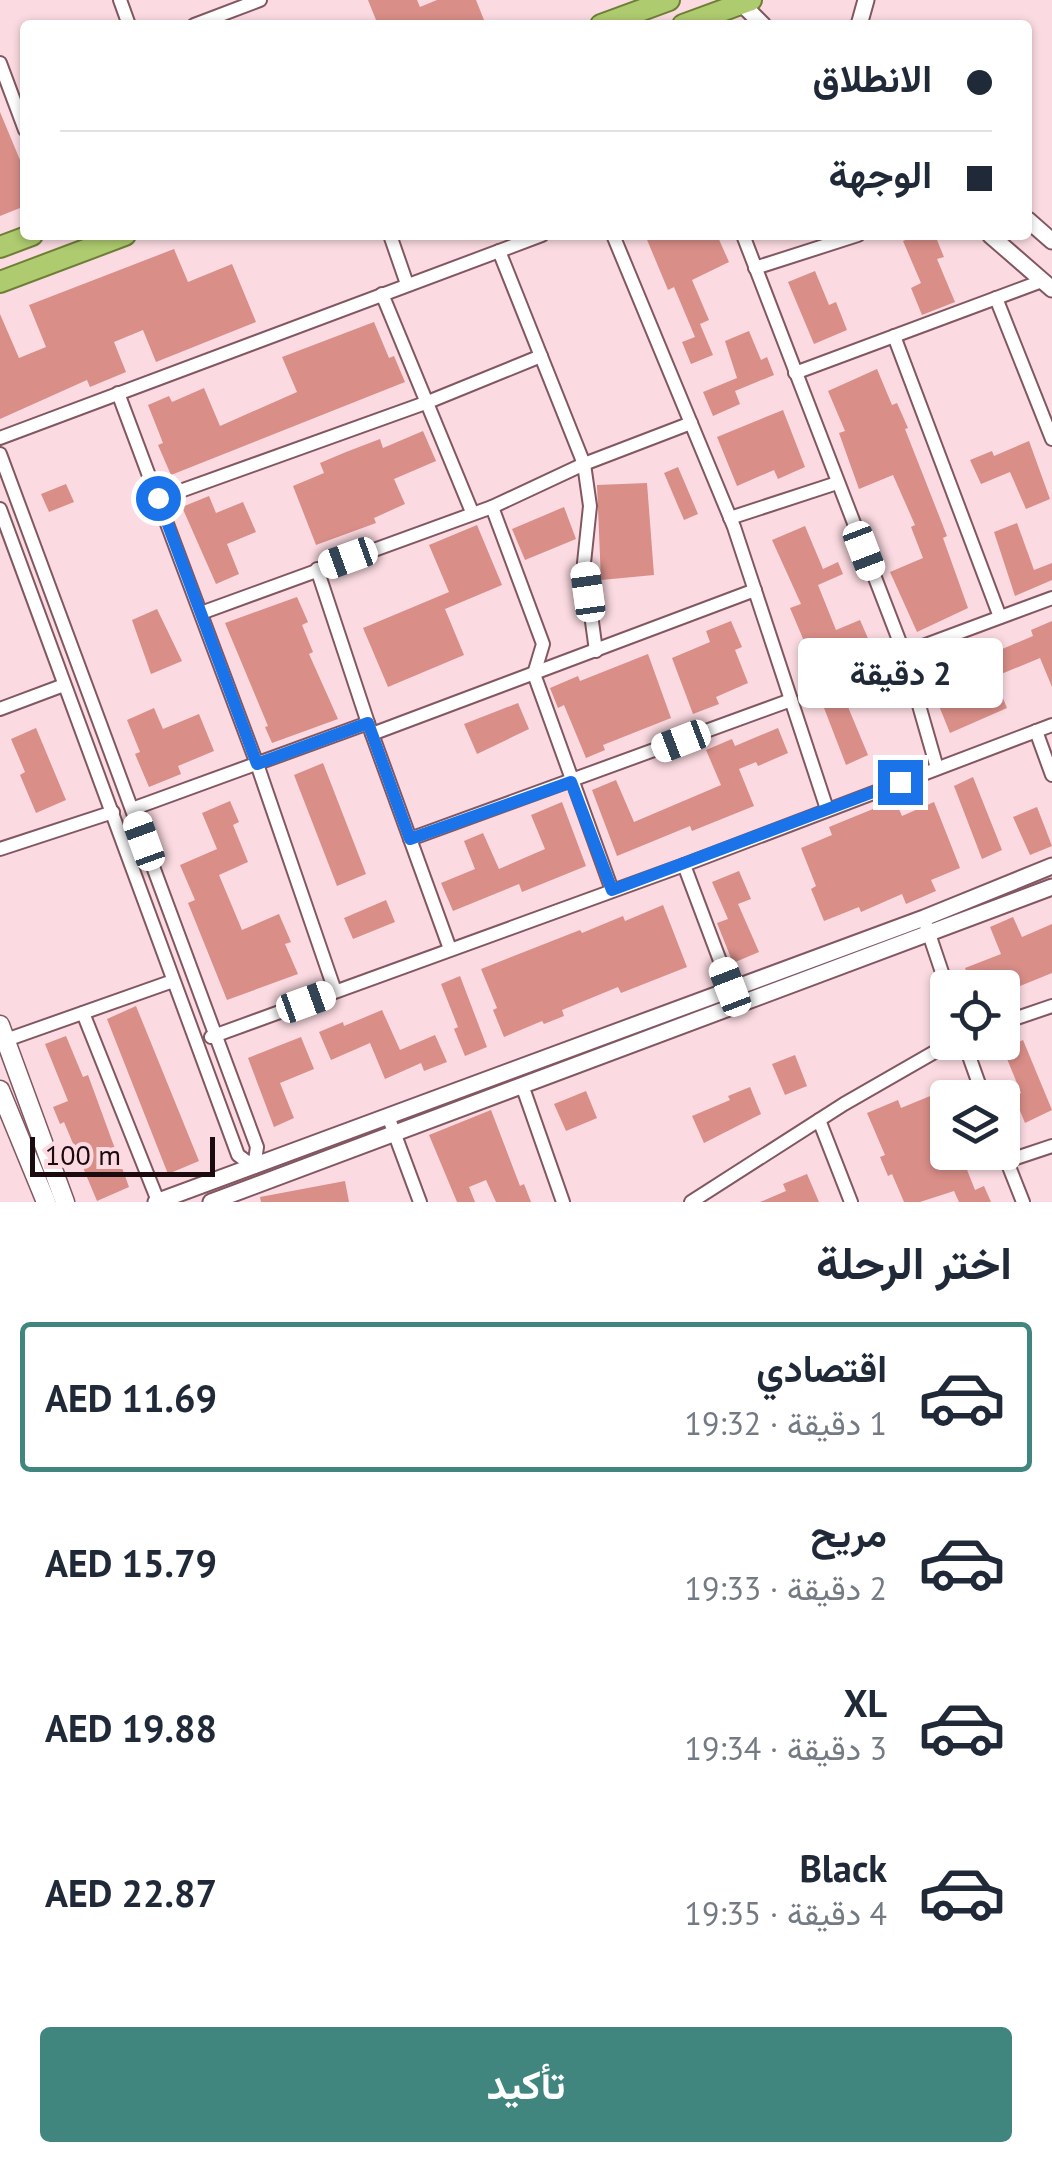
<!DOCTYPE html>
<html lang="ar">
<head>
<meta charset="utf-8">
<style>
  :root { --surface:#fff; --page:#f6f6f7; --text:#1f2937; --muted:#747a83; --line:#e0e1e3; --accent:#40867e }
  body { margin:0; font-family:"PT Sans",Vazirmatn,sans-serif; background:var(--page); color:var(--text); direction:rtl; height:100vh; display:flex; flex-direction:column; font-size:38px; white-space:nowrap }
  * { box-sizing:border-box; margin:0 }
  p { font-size:32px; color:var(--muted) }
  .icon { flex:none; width:55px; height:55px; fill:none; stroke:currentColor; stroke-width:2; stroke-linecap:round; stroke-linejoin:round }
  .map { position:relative; height:1202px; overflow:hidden; direction:ltr }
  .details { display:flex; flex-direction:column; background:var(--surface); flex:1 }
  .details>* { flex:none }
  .guide { position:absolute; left:20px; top:20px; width:1012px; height:220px; border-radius:10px; box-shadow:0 2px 8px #0004; direction:rtl; display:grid; align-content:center; height:220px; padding:0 40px; background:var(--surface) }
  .buttons { position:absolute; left:930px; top:970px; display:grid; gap:20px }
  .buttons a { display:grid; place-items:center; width:90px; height:90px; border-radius:10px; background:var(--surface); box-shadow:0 2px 8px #0004; font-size:50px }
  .scale { position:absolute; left:30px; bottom:25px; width:185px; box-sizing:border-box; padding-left:10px; border:5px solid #1b0a0e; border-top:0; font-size:28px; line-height:35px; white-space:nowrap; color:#1b0a0e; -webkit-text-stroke:8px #fbdbe1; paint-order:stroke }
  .end { position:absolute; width:45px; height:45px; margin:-22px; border:12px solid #1a73e8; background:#fff; box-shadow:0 0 0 5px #fff }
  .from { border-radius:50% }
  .bubble { position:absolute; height:70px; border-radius:10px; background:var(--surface); box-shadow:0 2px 8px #0004; font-size:32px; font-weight:700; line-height:70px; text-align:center; direction:rtl }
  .car { position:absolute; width:30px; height:60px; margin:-30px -15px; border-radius:12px; box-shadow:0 0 8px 2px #0007; background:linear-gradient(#fff 24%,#345 0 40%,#fff 0 76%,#345 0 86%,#fff 0) }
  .guide b { display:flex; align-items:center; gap:35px; height:95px; font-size:38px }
  .guide b+b { border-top:2px solid var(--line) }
  .guide i { width:25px; height:25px; background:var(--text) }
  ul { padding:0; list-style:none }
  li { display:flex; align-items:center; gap:30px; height:150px; margin:0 20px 15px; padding:0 20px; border:5px solid transparent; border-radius:10px }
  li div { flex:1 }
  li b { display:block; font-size:38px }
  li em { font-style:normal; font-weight:700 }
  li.current { border-color:var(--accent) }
  li>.icon { width:90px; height:90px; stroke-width:1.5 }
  h2 { padding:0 40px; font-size:45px; line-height:120px }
  .primary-button { display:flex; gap:20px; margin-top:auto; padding:20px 40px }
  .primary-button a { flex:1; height:115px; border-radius:10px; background:var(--accent); color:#fff; font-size:40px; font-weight:700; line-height:115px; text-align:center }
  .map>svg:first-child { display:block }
  .building { fill:#d98e88 }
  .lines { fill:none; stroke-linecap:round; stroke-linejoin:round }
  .minor-casing { stroke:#825761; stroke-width:16 }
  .tertiary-casing { stroke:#825761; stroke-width:19 }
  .secondary-casing { stroke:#825761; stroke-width:21 }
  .trunk-casing { stroke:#6d7f36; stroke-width:24 }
  .minor { stroke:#fff; stroke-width:12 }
  .tertiary { stroke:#fff; stroke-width:15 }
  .secondary { stroke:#fff; stroke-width:18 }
  .trunk { stroke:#aecb6f; stroke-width:20 }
  .route { stroke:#1a73e8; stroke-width:12 }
</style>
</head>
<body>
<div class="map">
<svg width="1052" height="1202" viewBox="0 0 1052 1202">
  <rect width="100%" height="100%" fill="#fbdbe1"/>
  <!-- building -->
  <g class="building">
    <polygon points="368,0 417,0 420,7 437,0 476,0 486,25 378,25"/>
    <polygon points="0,112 25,172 20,176 25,190 25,206 0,216"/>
    <polygon points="645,235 717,235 729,262 692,280 709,320 700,324 713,355 691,364 682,342 695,337 674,287 668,290"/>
    <polygon points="918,235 935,235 944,257 937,259 955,302 922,315 911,288 921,283 903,241"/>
    <polygon points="174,249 188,282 232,264 256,322 156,362 143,330 114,342 126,372 90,387 87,380 0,419 0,314 19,358 46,347 29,305"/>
    <polygon points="815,271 829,305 836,302 847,330 814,344 788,282"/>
    <polygon points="374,322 389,358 394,356 405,382 171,475 158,445 163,443 148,405 169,396 172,402 204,388 220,426 297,392 282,357"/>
    <polygon points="749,331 761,360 767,357 774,375 735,391 740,404 713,416 703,392 737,378 725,341"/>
    <polygon points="877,369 892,405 897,403 908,428 905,429 947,536 943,538 968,608 917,632 890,572 923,558 911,527 915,525 893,475 859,489 839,433 845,431 828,391"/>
    <polygon points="783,410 805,467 778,479 774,470 737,486 717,437"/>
    <polygon points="423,431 436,461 394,479 405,504 374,518 376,523 316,545 293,486 324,473 320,463 346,452 380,439 383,448"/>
    <polygon points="1029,441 1050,499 1026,509 1010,472 981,484 970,460 992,451 994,456"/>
    <polygon points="678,467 698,514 684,520 664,473"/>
    <polygon points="647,483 654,575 601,580 597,485"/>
    <polygon points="66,484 74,502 49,512 41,494"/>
    <polygon points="209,496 216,513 243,502 256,532 227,544 239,574 216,584 182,507"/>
    <polygon points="564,507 576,539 525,560 512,529"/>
    <polygon points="1017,523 1034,570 1052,563 1052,580 1015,596 994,532"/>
    <polygon points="477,525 502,585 445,609 464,655 388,687 363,628 449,592 429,545"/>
    <polygon points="805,526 823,569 838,562 843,574 818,585 836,630 860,620 870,643 837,656 851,691 843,695 868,755 846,765 799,643 804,641 790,608 801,604 772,540"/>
    <polygon points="297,597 308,622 302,625 313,652 309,654 338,719 272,743 265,727 268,726 225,623"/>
    <polygon points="157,609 182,661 151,674 132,620"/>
    <polygon points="731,621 742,647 735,650 748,683 716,697 719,704 693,714 672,658 710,642 706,631"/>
    <polygon points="1052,621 1052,687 1040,658 994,677 1007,708 950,733 926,674 980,656 981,658 1033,636 1031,630"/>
    <polygon points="648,654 671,718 603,745 605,750 586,758 564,705 558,708 550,688 578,676 580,681"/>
    <polygon points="518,703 529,729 477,754 464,724"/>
    <polygon points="154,708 163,729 199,714 214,751 178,766 181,774 149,787 135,754 140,752 127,720"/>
    <polygon points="36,728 66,800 36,813 20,775 25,772 11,739"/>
    <polygon points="778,728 788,753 758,766 756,762 739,769 754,806 692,831 690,826 617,856 592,790 616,780 634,822 721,785 706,750 732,739 735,746"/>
    <polygon points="323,763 366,874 337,886 294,775"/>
    <polygon points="973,777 1002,850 982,859 954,786"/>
    <polygon points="895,800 902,816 934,802 960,868 931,880 936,891 906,904 902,894 861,912 859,907 824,921 811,889 816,886 801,848 832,835 829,827"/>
    <polygon points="230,801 239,822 233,825 248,862 219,875 242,930 279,914 291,942 285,944 298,974 227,1000 188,903 195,900 180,865 217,849 202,813"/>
    <polygon points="562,802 586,866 522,892 519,884 453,911 441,883 475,869 464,841 483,833 499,869 545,849 531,815"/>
    <polygon points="1037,807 1052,846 1030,855 1013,817"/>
    <polygon points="739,871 751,899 738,904 759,952 733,963 717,923 728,919 712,882"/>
    <polygon points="386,900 395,922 353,939 344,918"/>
    <polygon points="663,905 687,967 621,993 618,987 562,1010 564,1016 544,1024 542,1021 504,1037 493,1010 497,1008 481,969 580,930 582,933 623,916 625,921"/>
    <polygon points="1013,917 1022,937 1052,924 1052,973 1020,986 1017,978 995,988 973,988 965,968 1001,954 990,927"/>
    <polygon points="460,976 487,1047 465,1056 454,1029 458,1027 441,984"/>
    <polygon points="136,1006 199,1161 168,1174 107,1019"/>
    <polygon points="382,1010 400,1050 435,1035 447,1062 424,1071 421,1063 385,1079 370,1043 331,1060 319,1032 343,1022 344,1026"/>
    <polygon points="66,1036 83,1077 88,1075 129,1187 97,1201 64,1122 60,1124 53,1107 68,1101 45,1044"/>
    <polygon points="301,1037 314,1069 280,1083 294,1118 274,1127 248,1058"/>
    <polygon points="1023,1040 1052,1110 1025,1123 1014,1096 1021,1093 1003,1049"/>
    <polygon points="795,1055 807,1086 785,1095 772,1064"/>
    <polygon points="750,1087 761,1114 704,1143 692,1116 730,1100 728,1096"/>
    <polygon points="586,1091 597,1118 566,1131 554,1104"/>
    <polygon points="935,1094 948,1125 948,1152 960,1152 975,1190 984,1186 991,1202 959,1202 954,1191 920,1202 904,1202 892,1174 888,1176 880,1157 885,1155 867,1113 898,1100 901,1108"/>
    <polygon points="491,1110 520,1186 524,1184 531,1202 496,1202 486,1180 469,1187 475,1202 457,1202 429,1135"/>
    <polygon points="807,1174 819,1202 760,1202 786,1191 783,1184"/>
    <polygon points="345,1181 349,1202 261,1202 260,1197"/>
  </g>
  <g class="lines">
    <!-- minor casing -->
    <g class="minor-casing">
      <g id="minor">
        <polyline points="120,0 129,25"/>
        <polyline points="194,25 260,0"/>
        <polyline points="0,63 25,130"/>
        <polyline points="390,235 407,284"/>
        <polyline points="613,235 734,527 827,809"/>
        <polyline points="743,235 904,653 937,768"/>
        <polyline points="499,251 584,464 590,506 584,563 596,651"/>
        <polyline points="755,268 858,235"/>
        <polyline points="382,294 472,512"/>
        <polyline points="996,298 1052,439"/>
        <polyline points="894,336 1000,617"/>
        <polyline points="795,373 1042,281"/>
        <polyline points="118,393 257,764 335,991"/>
        <polyline points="0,438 542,235"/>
        <polyline points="0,454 257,1147 254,1167 238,1155 0,509"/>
        <polyline points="158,499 428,402 541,356"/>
        <polyline points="492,507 543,644 534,674 612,890"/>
        <polyline points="730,518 837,483"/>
        <polyline points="317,569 368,723 450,949"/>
        <polyline points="201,613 492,507 584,464 691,423"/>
        <polyline points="904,653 1052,598"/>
        <polyline points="0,709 64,685"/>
        <polyline points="1036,731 1052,775"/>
        <polyline points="372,734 755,590"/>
        <polyline points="132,809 368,723"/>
        <polyline points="410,839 791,700"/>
        <polyline points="0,849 113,812"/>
        <polyline points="684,865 734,998"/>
        <polyline points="926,925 948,990"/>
        <polyline points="83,1013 158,1201"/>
        <polyline points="1002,1023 1052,1006"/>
        <polyline points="211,1037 684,865 1052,725"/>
        <polyline points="6,1040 173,981"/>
        <polyline points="964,1042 984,1098"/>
        <polyline points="522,1085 563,1202"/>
        <polyline points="388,1116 420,1202"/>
        <polyline points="819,1120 851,1202"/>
        <polyline points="1002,1149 1023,1202"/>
        <polyline points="1007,1161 1052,1146"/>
        <polyline points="691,1202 844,1104 952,1042"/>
      </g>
    </g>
    <!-- tertiary casing -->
    <g class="tertiary-casing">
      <g id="tertiary">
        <polyline points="741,3 763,25"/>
        <polyline points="859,25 866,0"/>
        <polyline points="1028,220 1052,241"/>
        <polyline points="990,235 1052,289"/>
        <polyline points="156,1202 924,918 1052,866"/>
        <polyline points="211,1202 1052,887"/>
      </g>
    </g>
    <!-- secondary casing -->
    <g class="secondary-casing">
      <g id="secondary">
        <polyline points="0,1025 65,1202"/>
        <polyline points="0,1090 46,1202"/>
      </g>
    </g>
    <!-- trunk casing -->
    <g class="trunk-casing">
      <g id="trunk">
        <polyline points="601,25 669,0"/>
        <polyline points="683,25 751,0"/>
        <polyline points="0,247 32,235"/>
        <polyline points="0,282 125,235"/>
      </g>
    </g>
    <!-- minor -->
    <use href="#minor" class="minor"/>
    <!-- tertiary -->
    <use href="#tertiary" class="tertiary"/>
    <!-- secondary -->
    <use href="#secondary" class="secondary"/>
    <!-- trunk -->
    <use href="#trunk" class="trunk"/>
  </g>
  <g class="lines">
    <!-- route -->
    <polyline class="route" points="158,498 257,764 368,723 410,839 571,782 612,890 900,782"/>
  </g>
</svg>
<div class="buttons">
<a><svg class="icon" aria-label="locate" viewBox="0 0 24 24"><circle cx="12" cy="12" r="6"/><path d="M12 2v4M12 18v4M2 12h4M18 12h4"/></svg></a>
<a><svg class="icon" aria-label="layers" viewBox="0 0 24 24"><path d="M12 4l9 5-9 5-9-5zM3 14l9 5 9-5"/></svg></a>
</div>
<div class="scale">100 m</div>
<i class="end from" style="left:158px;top:498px"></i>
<i class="end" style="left:900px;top:782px"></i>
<div class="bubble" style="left:798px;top:638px;width:205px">2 دقيقة</div>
<i class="car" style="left:864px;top:551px;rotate:159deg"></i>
<i class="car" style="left:348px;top:558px;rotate:250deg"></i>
<i class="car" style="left:588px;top:592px;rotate:352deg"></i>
<i class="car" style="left:681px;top:741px;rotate:249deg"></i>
<i class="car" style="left:144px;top:841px;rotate:340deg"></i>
<i class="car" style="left:730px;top:987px;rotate:339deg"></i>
<i class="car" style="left:306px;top:1002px;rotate:70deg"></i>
<div class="guide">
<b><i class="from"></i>الانطلاق</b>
<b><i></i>الوجهة</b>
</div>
</div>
<section class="details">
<h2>اختر الرحلة</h2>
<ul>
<li class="current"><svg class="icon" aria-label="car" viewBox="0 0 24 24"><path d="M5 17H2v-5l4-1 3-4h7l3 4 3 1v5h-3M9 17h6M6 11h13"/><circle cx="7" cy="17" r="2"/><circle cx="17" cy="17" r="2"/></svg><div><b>اقتصادي</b><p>1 دقيقة · 19:32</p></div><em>AED 11.69</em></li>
<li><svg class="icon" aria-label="car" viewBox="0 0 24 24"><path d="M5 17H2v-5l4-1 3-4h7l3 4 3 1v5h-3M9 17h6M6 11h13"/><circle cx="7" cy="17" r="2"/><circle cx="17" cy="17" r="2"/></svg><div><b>مريح</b><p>2 دقيقة · 19:33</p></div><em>AED 15.79</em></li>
<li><svg class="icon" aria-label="car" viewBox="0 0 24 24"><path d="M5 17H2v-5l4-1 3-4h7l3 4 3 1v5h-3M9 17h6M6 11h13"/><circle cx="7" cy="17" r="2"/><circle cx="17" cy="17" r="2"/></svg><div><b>XL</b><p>3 دقيقة · 19:34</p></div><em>AED 19.88</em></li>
<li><svg class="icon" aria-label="car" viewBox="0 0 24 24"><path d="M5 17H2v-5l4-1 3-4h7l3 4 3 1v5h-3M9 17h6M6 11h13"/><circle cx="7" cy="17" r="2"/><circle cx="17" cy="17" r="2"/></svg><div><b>Black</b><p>4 دقيقة · 19:35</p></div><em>AED 22.87</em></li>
</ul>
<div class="primary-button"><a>تأكيد</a></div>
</section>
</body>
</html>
